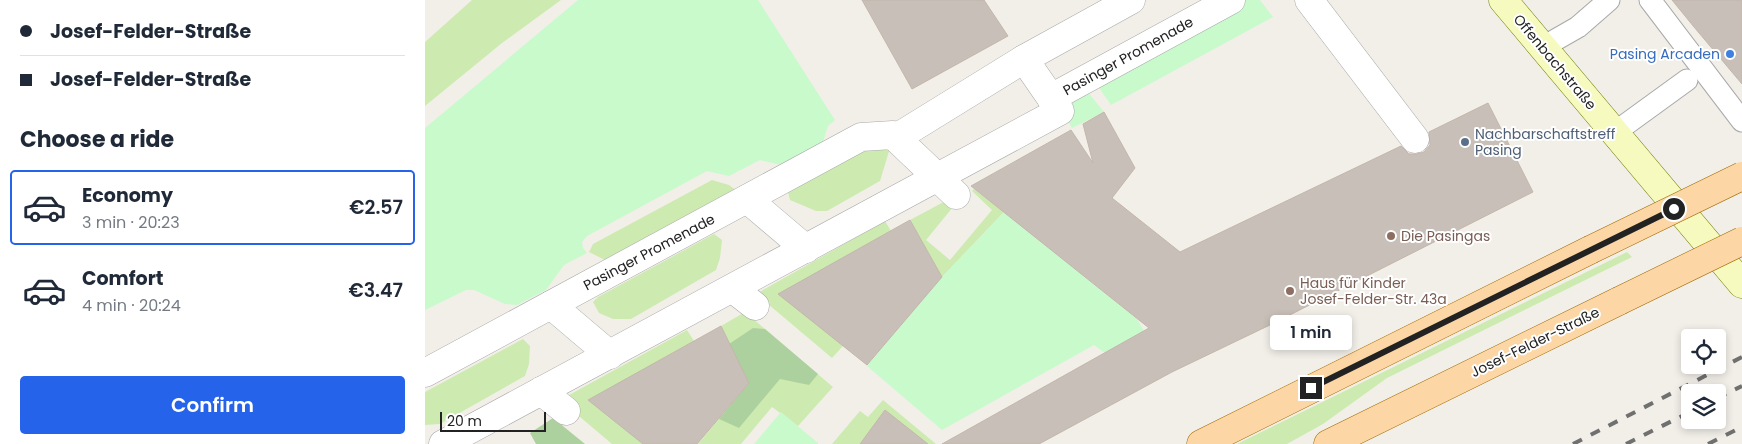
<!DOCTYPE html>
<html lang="en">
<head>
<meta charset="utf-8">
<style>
  :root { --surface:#fff; --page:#f6f6f7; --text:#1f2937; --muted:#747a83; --line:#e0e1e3; --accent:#2563eb }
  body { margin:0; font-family:Poppins,sans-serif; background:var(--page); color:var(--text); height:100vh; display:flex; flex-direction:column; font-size:19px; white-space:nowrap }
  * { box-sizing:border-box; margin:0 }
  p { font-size:16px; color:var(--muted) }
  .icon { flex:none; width:28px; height:28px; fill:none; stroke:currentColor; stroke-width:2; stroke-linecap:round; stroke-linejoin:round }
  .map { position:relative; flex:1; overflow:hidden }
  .details { display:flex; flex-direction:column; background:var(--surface); width:425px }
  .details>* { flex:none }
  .guide { display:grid; align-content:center; height:110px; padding:0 20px; background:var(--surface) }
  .buttons { position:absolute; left:1256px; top:329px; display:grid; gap:10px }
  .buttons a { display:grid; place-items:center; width:45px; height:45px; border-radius:5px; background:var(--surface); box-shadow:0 2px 8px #0003; font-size:25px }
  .scale { position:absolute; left:15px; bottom:12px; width:106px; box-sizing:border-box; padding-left:5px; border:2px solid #222; border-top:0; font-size:14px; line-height:18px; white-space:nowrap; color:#222; -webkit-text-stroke:4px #fff; paint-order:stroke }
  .end { position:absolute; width:22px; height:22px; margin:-11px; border:6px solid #222; background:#fff; box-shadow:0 0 0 2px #fff }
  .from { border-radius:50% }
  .bubble { position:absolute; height:35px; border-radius:5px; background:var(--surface); box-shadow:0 2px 8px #0003; font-size:16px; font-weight:600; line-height:35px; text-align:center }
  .guide b { display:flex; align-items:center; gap:18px; height:48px; font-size:19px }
  .guide b+b { border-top:1px solid var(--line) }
  .guide i { width:12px; height:12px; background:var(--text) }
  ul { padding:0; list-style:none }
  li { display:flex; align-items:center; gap:15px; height:75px; margin:0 10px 8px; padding:0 10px; border:2px solid transparent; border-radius:5px }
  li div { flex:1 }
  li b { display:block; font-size:19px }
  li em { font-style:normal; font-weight:600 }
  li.active { border-color:var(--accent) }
  li>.icon { width:45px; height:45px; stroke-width:1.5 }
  h2 { padding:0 20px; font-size:22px; line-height:60px }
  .action { display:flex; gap:10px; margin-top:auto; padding:10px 20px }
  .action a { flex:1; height:58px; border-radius:5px; background:var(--accent); color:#fff; font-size:20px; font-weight:600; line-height:58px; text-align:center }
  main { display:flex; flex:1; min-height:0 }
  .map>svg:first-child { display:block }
  .grass { fill:#cdebb0 }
  .forest { fill:#add19e }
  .park { fill:#c8facc }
  .building { fill:#c7bfb8; stroke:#c4b6ab }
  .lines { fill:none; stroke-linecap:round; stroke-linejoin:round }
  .lane-casing { stroke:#a9a9a9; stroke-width:23 }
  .street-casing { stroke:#a9a9a9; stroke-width:29 }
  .secondary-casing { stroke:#707d05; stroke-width:29 }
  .primary-casing { stroke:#a06b00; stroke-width:29 }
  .lane { stroke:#fff; stroke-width:21 }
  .street { stroke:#fff; stroke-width:28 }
  .secondary { stroke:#f7fabf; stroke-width:28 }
  .primary { stroke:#fcd6a4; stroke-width:28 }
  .rail { stroke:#707070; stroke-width:4; stroke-dasharray:10 10; stroke-linecap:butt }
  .primary-bridge-casing { stroke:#a06b00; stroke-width:29; stroke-linecap:butt }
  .primary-bridge { stroke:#fcd6a4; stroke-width:28 }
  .route { stroke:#222; stroke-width:6 }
  .shop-dot { fill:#3f7fe0; stroke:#fff; stroke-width:2 }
  .service-dot { fill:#5c6f8a; stroke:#fff; stroke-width:2 }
  .education-dot { fill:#8d6e63; stroke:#fff; stroke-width:2 }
  .labels { text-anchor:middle; stroke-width:4; stroke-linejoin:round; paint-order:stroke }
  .shop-label { font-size:14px; fill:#366cbe; stroke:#fff; text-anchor:end }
  .street-label { font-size:14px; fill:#222; stroke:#fff }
  .service-label { font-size:14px; fill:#4e5e75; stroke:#fff; text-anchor:start }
  .education-label { font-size:14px; fill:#785e54; stroke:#fff; text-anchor:start }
</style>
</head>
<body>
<main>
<section class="details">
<div class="guide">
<b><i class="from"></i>Josef-Felder-Straße</b>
<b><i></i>Josef-Felder-Straße</b>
</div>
<h2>Choose a ride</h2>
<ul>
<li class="active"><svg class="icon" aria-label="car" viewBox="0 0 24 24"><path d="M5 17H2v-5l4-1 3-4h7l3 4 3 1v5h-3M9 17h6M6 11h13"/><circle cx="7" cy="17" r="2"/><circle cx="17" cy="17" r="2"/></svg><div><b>Economy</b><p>3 min · 20:23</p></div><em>€2.57</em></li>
<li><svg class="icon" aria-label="car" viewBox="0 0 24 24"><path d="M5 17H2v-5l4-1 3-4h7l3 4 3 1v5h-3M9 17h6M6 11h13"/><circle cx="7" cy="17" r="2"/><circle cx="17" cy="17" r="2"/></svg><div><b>Comfort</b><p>4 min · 20:24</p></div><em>€3.47</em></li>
</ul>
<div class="action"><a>Confirm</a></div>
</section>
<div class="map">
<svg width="1317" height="444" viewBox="0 0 1317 444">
  <rect width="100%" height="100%" fill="#f2efe9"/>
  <!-- grass -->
  <g class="grass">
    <polygon points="47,0 136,0 77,43 0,106 0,42"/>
    <polygon points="457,141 465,148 455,181 402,211 391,211 365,200 363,192"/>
    <polygon points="287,180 304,185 312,191 182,261 164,252 168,244"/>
    <polygon points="549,189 579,212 517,277 485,220 526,198 532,202 501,240 525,260 567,210 547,191"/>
    <polygon points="460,221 466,231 418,346 407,358 331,294"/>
    <polygon points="289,234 297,240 295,258 291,270 206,319 188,319 174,313 168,302 173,297"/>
    <polygon points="1202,252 1207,257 962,378 898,424 862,444 812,444"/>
    <polygon points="320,312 408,387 373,426 347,407 316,444 273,444 324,383 296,326"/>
    <polygon points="262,330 269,341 164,400 218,444 187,444 135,400"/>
    <polygon points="98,339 105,346 104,364 100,376 15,424 0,425 0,392"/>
    <polygon points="458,400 511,444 503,444 460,410 435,444 407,444 435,411 443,417"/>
  </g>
  <!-- forest -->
  <g class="forest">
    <polygon points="328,328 340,329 393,374 384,385 355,379 314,428 294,419 324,383 304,344"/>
    <polygon points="128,418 160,444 111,444 105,433"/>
  </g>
  <!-- park -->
  <g class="park">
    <polygon points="153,0 333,0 410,120 403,126 397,145 356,165 335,160 304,176 282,171 162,236 157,242 158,248 162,253 139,265 121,290 92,305 80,304 49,290 41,290 0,310 0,128"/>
    <polygon points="812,0 835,0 848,17 686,105 668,79"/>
    <polygon points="661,90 679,112 647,128 635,106"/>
    <polygon points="579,212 712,319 719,331 680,353 669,345 517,430 442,366 517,277"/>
    <polygon points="356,412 393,443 393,444 329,444"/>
  </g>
  <!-- building -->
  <g class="building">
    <polygon points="437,0 559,0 583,36 487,89"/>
    <polygon points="1247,0 1317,0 1317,84 1269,27"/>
    <polygon points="1063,103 1108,192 847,324 747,372 614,444 517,444 724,328 546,186 646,130 668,163 658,124 679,112 710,168 687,198 755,252 976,146 984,154 992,154 999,152 1005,145 1004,132"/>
    <polygon points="485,220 517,277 442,365 353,294"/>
    <polygon points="296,326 324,383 272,444 218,444 163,400"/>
    <polygon points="460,410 503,444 435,444"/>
  </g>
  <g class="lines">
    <!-- lane casing -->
    <g class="lane-casing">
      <g id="lane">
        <polyline points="1225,0 1317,121"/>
        <polyline points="1118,47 1153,27 1184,0"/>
        <polyline points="1189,133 1262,80"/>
      </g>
    </g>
    <!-- street casing -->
    <g class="street-casing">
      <g id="street">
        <polyline points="884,0 990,139"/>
        <polyline points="626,98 806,0"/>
        <polyline points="471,138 531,195"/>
        <polyline points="322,199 381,249"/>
        <polyline points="308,289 330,306"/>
        <polyline points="126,305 185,355"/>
        <polyline points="0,373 436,137 468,135 471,138 599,59"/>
        <polyline points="116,391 141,411"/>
        <polyline points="18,444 635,111 599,59 706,0"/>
      </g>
    </g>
    <!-- secondary casing -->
    <g class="secondary-casing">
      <polyline id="secondary" points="1078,0 1317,284"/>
    </g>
    <!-- primary casing -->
    <g class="primary-casing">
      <g id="primary">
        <polyline points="776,444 1165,250"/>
        <polyline points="903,444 1194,301"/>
      </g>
    </g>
    <!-- lane -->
    <use href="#lane" class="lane"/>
    <!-- street -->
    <use href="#street" class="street"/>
    <!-- secondary -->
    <use href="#secondary" class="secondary"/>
    <!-- primary -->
    <use href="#primary" class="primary"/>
    <!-- rail -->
    <g class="rail">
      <polyline points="1292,398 1317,386"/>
      <polyline points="1148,444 1317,357"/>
      <polyline points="1201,444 1265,412"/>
      <polyline points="1283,444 1317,427"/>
    </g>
    <!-- primary-bridge casing -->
    <g class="primary-bridge-casing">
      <g id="primary-bridge">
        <polyline points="1165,250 1317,176"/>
        <polyline points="1194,301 1317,241"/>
      </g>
    </g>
    <!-- primary-bridge -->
    <use href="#primary-bridge" class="primary-bridge"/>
  </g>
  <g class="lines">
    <!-- route -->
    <polyline class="route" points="886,388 1249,209"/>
  </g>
  <!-- markers -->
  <circle class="shop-dot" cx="1305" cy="54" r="5"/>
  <circle class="service-dot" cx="1040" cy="142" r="5"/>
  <g class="education-dot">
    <circle cx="966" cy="236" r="5"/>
    <circle cx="865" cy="291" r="5"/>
  </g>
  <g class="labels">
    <!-- shop labels -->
    <g class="shop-label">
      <text x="1295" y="59">Pasing Arcaden</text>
    </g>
    <!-- street labels -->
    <g class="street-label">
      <text transform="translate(703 56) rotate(-29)" y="5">Pasinger Promenade</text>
      <text transform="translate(1130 62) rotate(50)" y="5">Offenbachstraße</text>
      <text transform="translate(224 252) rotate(-28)" y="5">Pasinger Promenade</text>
      <text transform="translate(1110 342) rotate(-26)" y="5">Josef-Felder-Straße</text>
    </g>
    <!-- service labels -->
    <g class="service-label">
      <text x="1050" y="139">Nachbarschaftstreff<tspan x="1050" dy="16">Pasing</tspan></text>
    </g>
    <!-- education labels -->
    <g class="education-label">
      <text x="976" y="241">Die Pasingas</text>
      <text x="875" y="288">Haus für Kinder<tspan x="875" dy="16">Josef-Felder-Str. 43a</tspan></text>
    </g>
  </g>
</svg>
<div class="buttons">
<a><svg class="icon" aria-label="locate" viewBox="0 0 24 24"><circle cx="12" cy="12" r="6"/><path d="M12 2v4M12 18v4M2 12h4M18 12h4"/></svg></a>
<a><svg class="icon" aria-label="layers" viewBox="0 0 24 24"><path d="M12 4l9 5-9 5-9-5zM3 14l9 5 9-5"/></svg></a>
</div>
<div class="scale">20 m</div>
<i class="end from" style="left:1249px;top:209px"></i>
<i class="end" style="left:886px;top:388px"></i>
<div class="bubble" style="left:845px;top:315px;width:82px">1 min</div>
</div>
</main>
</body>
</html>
